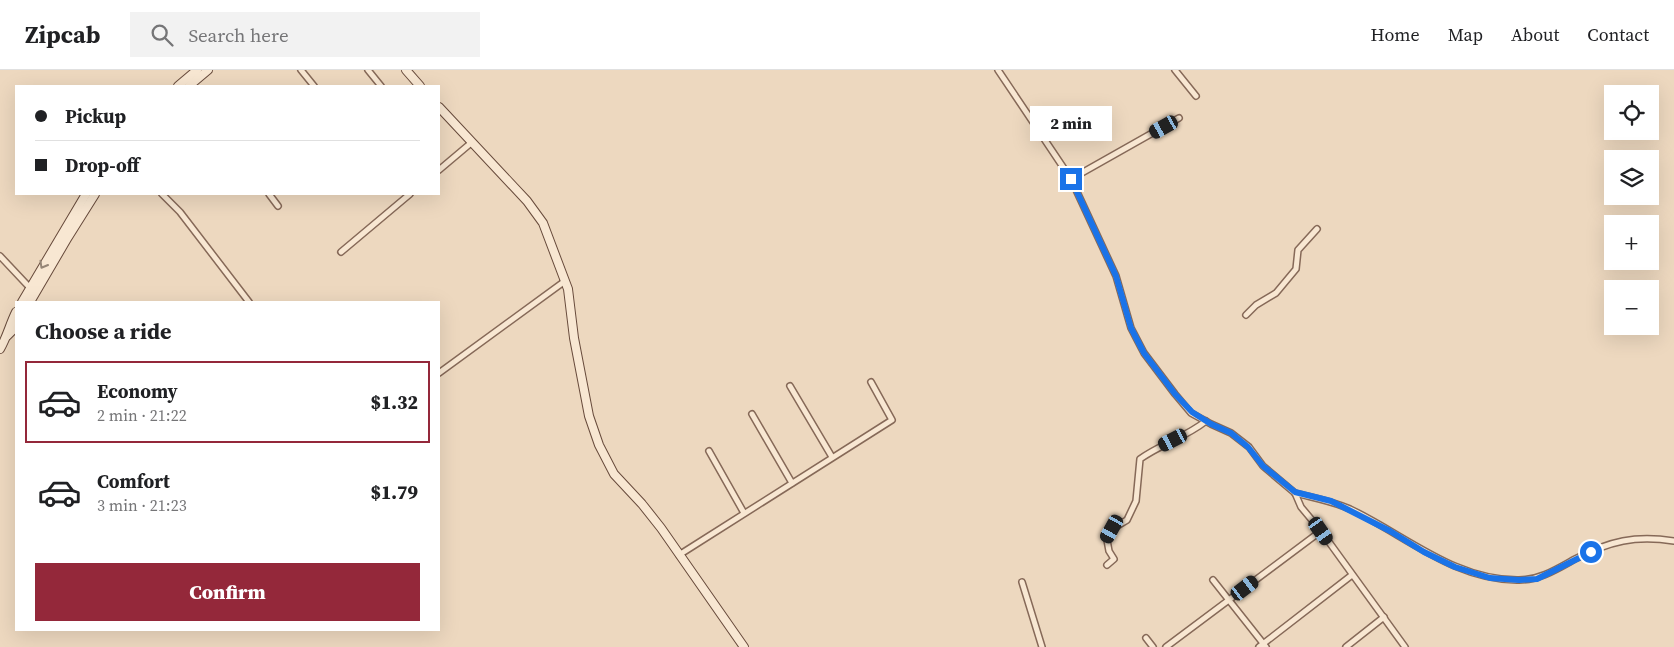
<!DOCTYPE html>
<html lang="en">
<head>
<meta charset="utf-8">
<style>
  :root { --surface:#fff; --page:#f2f2f2; --text:#202124; --muted:#757577; --line:#e0e0e0; --accent:#94283a }
  body { margin:0; font-family:"Source Serif 4",serif; background:var(--page); color:var(--text); height:100vh; display:flex; flex-direction:column; font-size:19px; white-space:nowrap }
  * { box-sizing:border-box; margin:0 }
  p { font-size:16px; color:var(--muted) }
  .icon { flex:none; width:28px; height:28px; fill:none; stroke:currentColor; stroke-width:2; stroke-linecap:round; stroke-linejoin:round }
  .map { position:relative; flex:1; overflow:hidden }
  .panel { position:absolute; left:15px; top:231px; width:425px; height:330px; display:flex; flex-direction:column; background:var(--surface); border-radius:0px; box-shadow:0 5px 20px #0002 }
  .panel>* { flex:none }
  .banner { position:absolute; left:15px; top:15px; width:425px; height:110px; border-radius:0px; box-shadow:0 5px 20px #0002; display:grid; align-content:center; height:110px; padding:0 20px; background:var(--surface) }
  .buttons { position:absolute; left:1604px; top:15px; display:grid; gap:10px }
  .buttons a { display:grid; place-items:center; width:55px; height:55px; border-radius:0px; background:var(--surface); box-shadow:0 5px 20px #0002; font-size:25px }
  .end { position:absolute; width:22px; height:22px; margin:-11px; border:6px solid #1a73e8; background:#fff; box-shadow:0 0 0 2px #fff }
  .from { border-radius:50% }
  .bubble { position:absolute; height:35px; border-radius:0px; background:var(--surface); box-shadow:0 5px 20px #0002; font-size:16px; font-weight:800; line-height:35px; text-align:center }
  .car { position:absolute; width:15px; height:30px; margin:-15px -8px; border-radius:6px; box-shadow:0 0 4px 1px #0007; background:linear-gradient(#222 24%,#8ab4d8 0 40%,#222 0 76%,#8ab4d8 0 86%,#222 0) }
  .banner b { display:flex; align-items:center; gap:18px; height:48px; font-size:19px }
  .banner b+b { border-top:1px solid var(--line) }
  .banner i { width:12px; height:12px; background:var(--text) }
  ul { padding:0; list-style:none }
  li { display:flex; align-items:center; gap:15px; height:82px; margin:0 10px 8px; padding:0 10px; border:2px solid transparent; border-radius:0px }
  li div { flex:1 }
  li b { display:block; font-size:19px }
  li em { font-style:normal; font-weight:800 }
  li.selected { border-color:var(--accent) }
  li>.icon { width:45px; height:45px; stroke-width:1.5 }
  h2 { padding:0 20px; font-size:22px; line-height:60px }
  .cta { display:flex; gap:10px; margin-top:auto; padding:10px 20px }
  .cta a { flex:1; height:58px; border-radius:0px; background:var(--accent); color:#fff; font-size:20px; font-weight:800; line-height:58px; text-align:center }
  header { display:flex; align-items:center; gap:30px; box-sizing:border-box; height:70px; padding:0 25px; background:var(--surface); border-bottom:1px solid var(--line) }
  header strong { font-size:24px }
  nav { display:flex; gap:28px; margin-inline-start:auto; font-size:18px }
  .search { width:350px; height:45px; background:var(--page); display:flex; align-items:center; gap:12px; box-sizing:border-box; padding:0 18px; border-radius:0px; color:var(--muted); font-size:19px }
  .map>svg:first-child { display:block }
  .lines { fill:none; stroke-linecap:round; stroke-linejoin:round }
  .street-casing { stroke:#866958; stroke-width:8 }
  .secondary-casing { stroke:#674a3b; stroke-width:10 }
  .street { stroke:#f8e7d2; stroke-width:5 }
  .secondary { stroke:#f8e7d2; stroke-width:8 }
  .oneway { stroke:#968677 }
  .route { stroke:#1a73e8; stroke-width:6 }
</style>
</head>
<body>
<header>
<strong>Zipcab</strong>
<div class="search"><svg class="icon" aria-label="search" viewBox="0 0 24 24"><circle cx="10" cy="10" r="6"/><path d="M15 15l6 6"/></svg>Search here</div>
<nav><a>Home</a><a>Map</a><a>About</a><a>Contact</a></nav>
</header>
<div class="map">
<svg width="1674" height="577" viewBox="0 0 1674 577">
  <rect width="100%" height="100%" fill="#edd8bf"/>
  <g class="lines">
    <!-- street casing -->
    <g class="street-casing">
      <g id="street">
        <polyline points="301,0 314,16"/>
        <polyline points="368,0 381,16"/>
        <polyline points="998,0 1071,109 1179,48"/>
        <polyline points="1175,0 1196,26"/>
        <polyline points="439,100 471,73"/>
        <polyline points="1071,109 1116,206 1131,258 1144,283 1175,324 1191,343 1211,354 1231,363 1249,377 1263,396 1295,423 1301,437 1321,461 1405,577"/>
        <polyline points="162,124 180,142 249,232"/>
        <polyline points="269,124 278,136"/>
        <polyline points="341,182 410,124"/>
        <polyline points="0,186 32,220"/>
        <polyline points="1246,245 1256,235 1276,223 1296,199 1298,180 1317,159"/>
        <polyline points="439,303 565,211"/>
        <polyline points="790,316 832,387"/>
        <polyline points="752,344 792,413"/>
        <polyline points="709,381 744,443"/>
        <path d="M1295 423C1314 428 1332 431 1350 439 1405 465 1455 511 1519 510 1540 510 1557 499 1575 489 1610 471 1635 465 1674 471"/>
        <polyline points="679,485 892,350 871,312"/>
        <path d="M1107 495 1114 489 1109 481 1107 470 1112 459 1127 450 1136 431 1140 389C1161 374 1186 367 1206 351"/>
        <polyline points="1213,510 1266,577"/>
        <polyline points="1022,512 1042,577"/>
        <polyline points="1146,568 1153,577"/>
        <polyline points="1166,577 1321,461"/>
        <polyline points="1259,577 1352,505"/>
        <polyline points="1346,577 1384,547"/>
      </g>
    </g>
    <!-- secondary casing -->
    <g class="secondary-casing">
      <g id="secondary">
        <polyline points="406,0 420,16"/>
        <polyline points="178,16 197,0"/>
        <polyline points="189,16 208,0"/>
        <polyline points="439,37 527,131 543,153 568,219 574,268 589,346 599,375 614,404 642,434 661,458 744,577"/>
        <polyline points="22,232 86,124"/>
        <polyline points="30,232 68,167 95,124"/>
        <polyline points="7,266 16,257"/>
        <path d="M0 279C7 267 10 254 16 242"/>
      </g>
    </g>
    <!-- street -->
    <use href="#street" class="street"/>
    <!-- secondary -->
    <use href="#secondary" class="secondary"/>
  </g>
  <!-- one-way arrows -->
  <defs><path id="oneway-chevron" d="M-2-3.5L2.5 0L-2 3.5" fill="none" stroke-width="1.6" stroke-linecap="round" stroke-linejoin="round" transform="scale(1.25)"/></defs>
  <use class="oneway" href="#oneway-chevron" transform="translate(43 195) rotate(120)"/>
  <g class="lines">
    <!-- route -->
    <polyline class="route" points="1071,109 1116,206 1131,258 1144,283 1175,324 1192,342 1211,354 1231,363 1248,377 1263,396 1295,422 1331,431 1390,461 1424,482 1455,497 1490,508 1519,510 1537,509 1591,482"/>
  </g>
</svg>
<div class="buttons">
<a><svg class="icon" aria-label="locate" viewBox="0 0 24 24"><circle cx="12" cy="12" r="6"/><path d="M12 2v4M12 18v4M2 12h4M18 12h4"/></svg></a>
<a><svg class="icon" aria-label="layers" viewBox="0 0 24 24"><path d="M12 4l9 5-9 5-9-5zM3 14l9 5 9-5"/></svg></a>
<a>+</a>
<a>−</a>
</div>
<i class="end from" style="left:1591px;top:482px"></i>
<i class="end" style="left:1071px;top:109px"></i>
<div class="bubble" style="left:1030px;top:36px;width:82px">2 min</div>
<i class="car" style="left:1164px;top:57px;rotate:241deg"></i>
<i class="car" style="left:1173px;top:370px;rotate:243deg"></i>
<i class="car" style="left:1112px;top:459px;rotate:209deg"></i>
<i class="car" style="left:1321px;top:461px;rotate:145deg"></i>
<i class="car" style="left:1245px;top:518px;rotate:53deg"></i>
<div class="banner">
<b><i class="from"></i>Pickup</b>
<b><i></i>Drop-off</b>
</div>
<section class="panel">
<h2>Choose a ride</h2>
<ul>
<li class="selected"><svg class="icon" aria-label="car" viewBox="0 0 24 24"><path d="M5 17H2v-5l4-1 3-4h7l3 4 3 1v5h-3M9 17h6M6 11h13"/><circle cx="7" cy="17" r="2"/><circle cx="17" cy="17" r="2"/></svg><div><b>Economy</b><p>2 min · 21:22</p></div><em>$1.32</em></li>
<li><svg class="icon" aria-label="car" viewBox="0 0 24 24"><path d="M5 17H2v-5l4-1 3-4h7l3 4 3 1v5h-3M9 17h6M6 11h13"/><circle cx="7" cy="17" r="2"/><circle cx="17" cy="17" r="2"/></svg><div><b>Comfort</b><p>3 min · 21:23</p></div><em>$1.79</em></li>
</ul>
<div class="cta"><a>Confirm</a></div>
</section>
</div>
</body>
</html>
